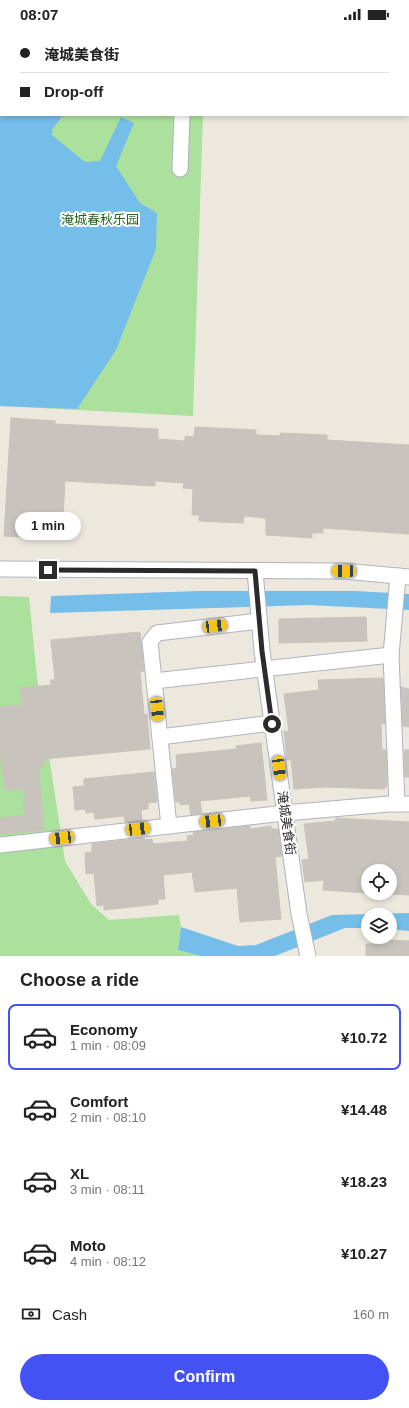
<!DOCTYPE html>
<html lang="en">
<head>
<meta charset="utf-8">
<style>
  :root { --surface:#fff; --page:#f6f6f6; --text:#222; --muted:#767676; --line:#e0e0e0; --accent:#4552f3 }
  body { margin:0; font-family:Arial,"Noto Sans SC",sans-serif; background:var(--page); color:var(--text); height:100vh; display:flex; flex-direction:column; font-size:15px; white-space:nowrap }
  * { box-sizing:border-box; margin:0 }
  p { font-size:13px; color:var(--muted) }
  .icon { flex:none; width:22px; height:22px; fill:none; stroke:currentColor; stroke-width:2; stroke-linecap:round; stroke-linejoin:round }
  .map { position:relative; height:928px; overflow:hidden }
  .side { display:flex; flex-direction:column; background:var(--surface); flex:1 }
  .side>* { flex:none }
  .guide { position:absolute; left:0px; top:0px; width:409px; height:88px; box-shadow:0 2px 6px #0003; display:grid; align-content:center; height:88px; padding:0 20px; background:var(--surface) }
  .tools { position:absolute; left:361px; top:836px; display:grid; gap:8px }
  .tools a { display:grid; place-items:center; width:36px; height:36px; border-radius:50%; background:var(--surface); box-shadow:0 2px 6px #0003; font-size:20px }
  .end { position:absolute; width:18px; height:18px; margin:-9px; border:5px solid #2b2b2b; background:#fff; box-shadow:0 0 0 2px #fff }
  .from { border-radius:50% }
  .bubble { position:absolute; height:28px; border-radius:14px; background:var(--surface); box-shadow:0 2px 6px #0003; font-size:13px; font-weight:600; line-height:28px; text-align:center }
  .car { position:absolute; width:12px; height:24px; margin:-12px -6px; border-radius:5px; box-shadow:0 0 3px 1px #0007; background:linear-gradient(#f5c518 24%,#345 0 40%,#f5c518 0 76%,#345 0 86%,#f5c518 0) }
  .guide b { display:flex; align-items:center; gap:14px; height:38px; font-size:15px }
  .guide b+b { border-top:1px solid var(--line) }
  .guide i { width:10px; height:10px; background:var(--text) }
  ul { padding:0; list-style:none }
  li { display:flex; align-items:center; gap:12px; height:66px; margin:0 8px 6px; padding:0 12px; border:2px solid transparent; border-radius:8px }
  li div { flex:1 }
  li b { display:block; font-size:15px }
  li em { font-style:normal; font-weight:600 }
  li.active { border-color:var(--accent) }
  li>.icon { width:36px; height:36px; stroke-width:1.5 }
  h2 { padding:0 20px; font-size:18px; line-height:48px }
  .pay { display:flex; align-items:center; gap:10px; height:44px; padding:0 20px; font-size:15px }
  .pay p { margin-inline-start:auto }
  .action { display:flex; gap:8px; margin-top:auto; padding:8px 20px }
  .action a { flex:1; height:46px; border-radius:24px; background:var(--accent); color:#fff; font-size:16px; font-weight:600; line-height:46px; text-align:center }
  .status { display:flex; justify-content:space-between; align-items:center; height:28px; padding:0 20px; background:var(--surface); direction:ltr }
  .status svg { height:11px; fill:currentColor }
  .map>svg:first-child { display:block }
  .green { fill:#ace19d }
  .water { fill:#75beea }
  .building { fill:#c8c4bd; stroke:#c8c4b8 }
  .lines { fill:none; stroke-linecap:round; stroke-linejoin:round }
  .minor-casing { stroke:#b1b2be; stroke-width:17 }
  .minor { stroke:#fff; stroke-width:15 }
  .route { stroke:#2b2b2b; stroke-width:5 }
  .labels { text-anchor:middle; stroke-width:4; stroke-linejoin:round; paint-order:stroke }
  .park-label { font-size:13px; fill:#25661d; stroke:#fff }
  .street-label { font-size:13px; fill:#2b2b2b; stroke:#fff }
</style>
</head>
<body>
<div class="status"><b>08:07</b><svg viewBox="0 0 49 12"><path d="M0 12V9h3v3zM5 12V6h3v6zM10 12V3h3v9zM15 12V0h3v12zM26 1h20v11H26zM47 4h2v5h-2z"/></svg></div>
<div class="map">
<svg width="409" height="928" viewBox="0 0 409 928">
  <rect width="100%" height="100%" fill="#ece8de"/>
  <!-- green -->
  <g class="green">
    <polygon points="0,0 206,0 1,1 1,87 203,87 193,388 0,378"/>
    <polygon points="0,568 29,569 37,649 65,833 91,876 109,892 179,887 181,899 178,922 201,928 0,928"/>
  </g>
  <!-- water -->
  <g class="water">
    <polygon points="0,0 99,0 1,1 1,87 63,87 52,102 52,107 85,134 100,133 121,89 134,95 116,138 140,175 157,185 156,221 116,322 77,381 0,378"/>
    <polygon points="199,563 355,563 409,566 409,582 309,577 50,585 51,568"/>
    <polygon points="409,885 409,903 390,901 390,887 368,887 368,900 345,900 275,928 201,928 178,922 181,899 238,918 256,917 332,887"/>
  </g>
  <!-- building -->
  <g class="building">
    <polygon points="11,390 55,393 55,396 158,401 158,411 185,413 185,408 194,409 195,399 256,402 256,407 280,408 280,405 327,407 327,412 409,417 409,506 323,500 323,505 312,505 312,510 266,507 266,490 244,488 243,495 199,493 199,487 192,487 193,461 183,460 184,455 155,453 155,458 65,453 63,490 54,489 53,511 4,508"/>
    <polygon points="366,589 367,613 279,615 279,591"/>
    <polygon points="140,604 144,643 140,644 144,687 147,686 150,721 43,731 44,740 38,740 44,802 0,806 0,790 25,787 23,761 5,762 0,725 0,679 22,677 20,660 51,657 50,652 55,652 51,612"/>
    <polygon points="383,650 385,696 381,695 382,722 386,722 387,758 384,761 325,759 294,761 291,732 287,732 284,703 289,704 284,666 319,662 318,652"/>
    <polygon points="401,659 409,661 409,699 403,698"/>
    <polygon points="261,715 267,772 251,773 250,768 200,773 202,785 191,787 189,776 180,777 181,774 176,774 172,741 177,740 176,727 236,721 236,718"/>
    <polygon points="404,722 409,722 409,749 405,749"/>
    <polygon points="154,744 157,774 148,775 148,781 141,782 142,792 125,794 124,788 95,791 94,784 86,785 85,781 75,782 73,759 84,758 84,751"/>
    <polygon points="336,790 409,794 409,867 369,865 390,865 390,843 368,843 368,865 323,862 324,852 305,854 302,832 309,831 304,796 335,793"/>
    <polygon points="250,798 250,801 271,798 271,801 278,801 282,828 275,829 281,891 240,894 237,860 195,864 192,844 163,847 165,871 158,871 158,876 104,882 104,877 97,878 94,845 86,846 85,825 92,824 92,816 144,810 144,812 152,811 153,816 188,813 187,808 194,807 193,804"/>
    <polygon points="383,912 409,913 409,928 366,928 366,916 383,916"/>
  </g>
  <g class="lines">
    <!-- minor casing -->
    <g class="minor-casing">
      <g id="minor">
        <polyline points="186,1 186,0"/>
        <polyline points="180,141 182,87"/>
        <polyline points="0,541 344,543 409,549"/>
        <polyline points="255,543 262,623 299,886 308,928"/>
        <polyline points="154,653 391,627"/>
        <polyline points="160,709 272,695"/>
        <polyline points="397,776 391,627 398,548"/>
        <polyline points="169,798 150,614 157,605 259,593"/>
        <polyline points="0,817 285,785 389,776 409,776"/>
      </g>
    </g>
    <!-- minor -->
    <use href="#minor" class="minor"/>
  </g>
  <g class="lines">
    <!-- route -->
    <polyline class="route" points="48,542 255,543 262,623 272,696"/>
  </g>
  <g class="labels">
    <!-- park labels -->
    <g class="park-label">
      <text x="100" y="196">淹城春秋乐园</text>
    </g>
    <!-- street labels -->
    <g class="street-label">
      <text transform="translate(287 795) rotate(82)" y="5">淹城美食街</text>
    </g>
  </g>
</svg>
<div class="tools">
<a><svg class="icon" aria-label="locate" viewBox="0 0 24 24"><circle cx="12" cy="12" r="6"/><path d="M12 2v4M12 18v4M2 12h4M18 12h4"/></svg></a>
<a><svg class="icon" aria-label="layers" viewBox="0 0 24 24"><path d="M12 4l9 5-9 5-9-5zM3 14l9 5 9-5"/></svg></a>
</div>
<i class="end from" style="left:272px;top:696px"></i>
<i class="end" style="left:48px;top:542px"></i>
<div class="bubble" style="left:15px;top:484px;width:66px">1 min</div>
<i class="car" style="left:344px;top:543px;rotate:270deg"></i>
<i class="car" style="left:215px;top:598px;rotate:83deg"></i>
<i class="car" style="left:157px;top:681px;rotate:174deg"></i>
<i class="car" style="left:279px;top:740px;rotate:172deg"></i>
<i class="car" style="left:212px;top:793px;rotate:264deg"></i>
<i class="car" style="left:138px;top:801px;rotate:84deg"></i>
<i class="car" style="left:62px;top:810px;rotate:263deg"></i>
<div class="guide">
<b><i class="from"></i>淹城美食街</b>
<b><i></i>Drop-off</b>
</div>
</div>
<section class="side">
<h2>Choose a ride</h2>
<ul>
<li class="active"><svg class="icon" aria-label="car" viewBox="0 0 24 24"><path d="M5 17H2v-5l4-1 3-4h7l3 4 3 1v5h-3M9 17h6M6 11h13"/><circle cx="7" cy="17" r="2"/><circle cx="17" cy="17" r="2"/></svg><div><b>Economy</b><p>1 min · 08:09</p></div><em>¥10.72</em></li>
<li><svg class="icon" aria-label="car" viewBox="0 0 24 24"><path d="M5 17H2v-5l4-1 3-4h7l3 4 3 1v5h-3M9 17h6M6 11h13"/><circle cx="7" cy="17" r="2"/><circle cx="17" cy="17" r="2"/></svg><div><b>Comfort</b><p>2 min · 08:10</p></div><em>¥14.48</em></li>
<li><svg class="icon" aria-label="car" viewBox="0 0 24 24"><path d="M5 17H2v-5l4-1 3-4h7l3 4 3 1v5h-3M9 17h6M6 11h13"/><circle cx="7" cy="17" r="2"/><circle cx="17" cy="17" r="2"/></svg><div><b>XL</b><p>3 min · 08:11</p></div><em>¥18.23</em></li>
<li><svg class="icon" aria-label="car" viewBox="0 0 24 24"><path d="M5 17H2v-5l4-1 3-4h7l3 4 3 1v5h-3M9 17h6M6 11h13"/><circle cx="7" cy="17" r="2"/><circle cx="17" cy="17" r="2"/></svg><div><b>Moto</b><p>4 min · 08:12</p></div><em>¥10.27</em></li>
</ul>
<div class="pay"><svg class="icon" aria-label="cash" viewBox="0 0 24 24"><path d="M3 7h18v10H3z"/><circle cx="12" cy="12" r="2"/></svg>Cash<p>160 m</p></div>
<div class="action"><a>Confirm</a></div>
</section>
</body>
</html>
